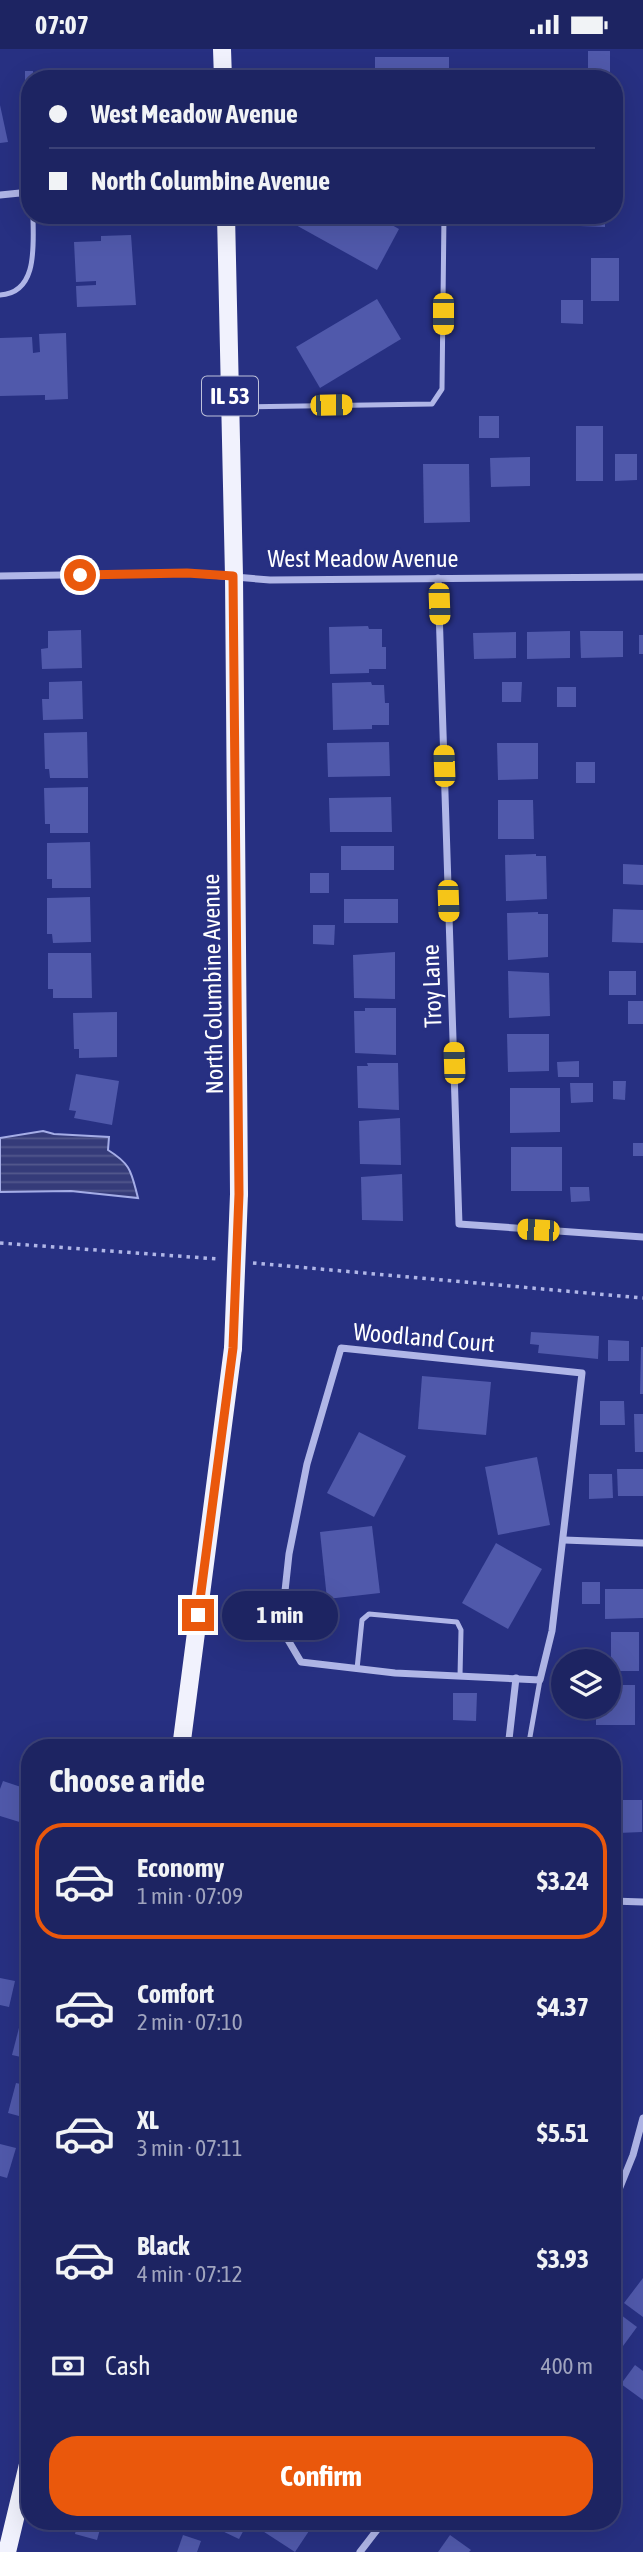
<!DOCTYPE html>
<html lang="en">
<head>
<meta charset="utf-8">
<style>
  :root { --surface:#1d2462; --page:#252c68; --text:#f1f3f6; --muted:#a0a4be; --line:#3b4177; --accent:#ea580c }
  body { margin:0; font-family:"Asap Condensed",sans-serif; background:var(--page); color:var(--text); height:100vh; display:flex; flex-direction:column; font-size:26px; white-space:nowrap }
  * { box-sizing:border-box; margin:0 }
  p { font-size:23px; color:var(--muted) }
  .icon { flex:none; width:38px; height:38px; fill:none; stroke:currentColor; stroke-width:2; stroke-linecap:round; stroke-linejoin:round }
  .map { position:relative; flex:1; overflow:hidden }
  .sheet { position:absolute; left:21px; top:1690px; width:600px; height:791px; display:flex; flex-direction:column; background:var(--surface); border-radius:28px; box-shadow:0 7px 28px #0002,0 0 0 2px var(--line) }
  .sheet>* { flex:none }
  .top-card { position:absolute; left:21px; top:21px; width:602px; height:154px; border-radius:28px; box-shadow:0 7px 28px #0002,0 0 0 2px var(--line); display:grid; align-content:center; height:154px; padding:0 28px; background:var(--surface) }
  .buttons { position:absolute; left:551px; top:1600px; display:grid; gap:14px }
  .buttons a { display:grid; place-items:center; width:70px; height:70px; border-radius:50%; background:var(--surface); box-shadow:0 7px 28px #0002,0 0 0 2px var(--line); font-size:35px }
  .end { position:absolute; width:32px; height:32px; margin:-16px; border:9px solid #ea580c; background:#fff; box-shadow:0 0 0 4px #fff }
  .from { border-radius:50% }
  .bubble { position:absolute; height:49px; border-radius:24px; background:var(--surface); box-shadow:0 7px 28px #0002,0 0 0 2px var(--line); font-size:23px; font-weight:700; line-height:49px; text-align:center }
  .car { position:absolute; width:21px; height:42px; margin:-21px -10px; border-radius:9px; box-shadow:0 0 5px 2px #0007; background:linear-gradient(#f5c518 24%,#345 0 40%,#f5c518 0 76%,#345 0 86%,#f5c518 0) }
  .top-card b { display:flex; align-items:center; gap:24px; height:66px; font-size:26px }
  .top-card b+b { border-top:2px solid var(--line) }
  .top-card i { width:18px; height:18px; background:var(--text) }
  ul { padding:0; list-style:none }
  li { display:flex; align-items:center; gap:21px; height:116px; margin:0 14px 10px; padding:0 14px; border:4px solid transparent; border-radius:28px }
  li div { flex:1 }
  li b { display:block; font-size:26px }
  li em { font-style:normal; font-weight:700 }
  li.on { border-color:var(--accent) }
  li>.icon { width:63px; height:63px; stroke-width:1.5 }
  h2 { padding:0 28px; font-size:32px; line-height:84px }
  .pay { display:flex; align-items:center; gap:18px; height:77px; padding:0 28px; font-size:26px }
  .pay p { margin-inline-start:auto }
  .button { display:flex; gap:14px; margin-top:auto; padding:14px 28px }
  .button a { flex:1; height:80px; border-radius:28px; background:var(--accent); color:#fff; font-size:28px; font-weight:700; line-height:80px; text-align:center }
  .status { display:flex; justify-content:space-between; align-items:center; height:49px; padding:0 35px; background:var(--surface); direction:ltr }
  .status svg { height:19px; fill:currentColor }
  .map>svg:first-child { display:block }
  .water { fill:url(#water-rules); stroke:#a5ade7; stroke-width:2 }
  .building { fill:#5059ab }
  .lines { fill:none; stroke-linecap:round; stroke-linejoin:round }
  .path { stroke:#b0b6e7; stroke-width:3.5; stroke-dasharray:3.5 5; stroke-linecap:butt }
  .lane { stroke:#b0b6e7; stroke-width:5 }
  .street { stroke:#b0b6e7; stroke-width:7 }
  .primary { stroke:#f1f2fd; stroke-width:18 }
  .primary-bridge { stroke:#f1f2fd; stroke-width:18 }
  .route { stroke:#ea580c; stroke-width:9 }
  .labels { text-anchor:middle; stroke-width:5; stroke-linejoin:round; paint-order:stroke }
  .shield { fill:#273082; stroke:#bec1da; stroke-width:2 }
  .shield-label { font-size:23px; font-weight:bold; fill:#fff }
  .street-label { font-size:24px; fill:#fff; stroke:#273082 }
</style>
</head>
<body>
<div class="status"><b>07:07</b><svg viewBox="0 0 49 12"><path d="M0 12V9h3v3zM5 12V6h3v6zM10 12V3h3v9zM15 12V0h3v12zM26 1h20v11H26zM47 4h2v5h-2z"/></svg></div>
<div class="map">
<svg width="643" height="2503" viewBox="0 0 643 2503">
  <defs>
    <pattern id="water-rules" width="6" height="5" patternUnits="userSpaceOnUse" patternTransform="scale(1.75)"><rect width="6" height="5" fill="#353b79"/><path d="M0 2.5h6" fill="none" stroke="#53588d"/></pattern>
  </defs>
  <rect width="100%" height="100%" fill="#273082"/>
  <!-- water -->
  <path class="water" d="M43 1082 54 1085 109 1088 108 1101C132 1116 131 1123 138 1149L71 1142 0 1143V1089Z"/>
  <!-- building -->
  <g class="building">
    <rect x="588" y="2" width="22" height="21"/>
    <rect x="375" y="8" width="74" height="22"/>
    <polygon points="25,22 33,22 33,30 30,30 30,70 25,70"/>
    <polygon points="0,56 8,93 0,94"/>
    <polygon points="614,115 620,116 619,146 614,145"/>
    <polygon points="299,166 374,166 399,180 377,221 294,175"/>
    <polygon points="558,166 614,166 614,170 605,170 605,178 580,177 580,169 558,169"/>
    <polygon points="131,186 136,256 77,258 76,237 96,236 96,232 76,233 74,193 101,192 101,187"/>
    <rect x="591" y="209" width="28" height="43"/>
    <polygon points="377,250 401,290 320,339 296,298"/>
    <polygon points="561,251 583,251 583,275 561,274"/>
    <polygon points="66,284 68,350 45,351 45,346 0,347 0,289 32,288 33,304 40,303 39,285"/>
    <rect x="479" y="367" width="20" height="22"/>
    <rect x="576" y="377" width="27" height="55"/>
    <polygon points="615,405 637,405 637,431 615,432"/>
    <polygon points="530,408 530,437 491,438 490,409"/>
    <polygon points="423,415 469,415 470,473 424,474"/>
    <polygon points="368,577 369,580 382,580 382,598 386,598 386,620 369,620 369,624 330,625 329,578"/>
    <polygon points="81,581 82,619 42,620 41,600 48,599 48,582"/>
    <polygon points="570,582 570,609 527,610 527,583"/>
    <polygon points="580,582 623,582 623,608 581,609"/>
    <polygon points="516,583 516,609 474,610 473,584"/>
    <rect x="639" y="586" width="4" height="19"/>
    <polygon points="82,632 83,670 43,671 42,650 49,650 49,633"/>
    <polygon points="371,633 372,636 384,636 385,654 389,654 389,676 372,676 372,680 333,681 332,634"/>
    <polygon points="502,633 522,633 521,653 502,653"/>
    <rect x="557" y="638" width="19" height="20"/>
    <polygon points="87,683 88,729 50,729 49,720 45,720 44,684"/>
    <polygon points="389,693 390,727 328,728 327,694"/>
    <polygon points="497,694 538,694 538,730 498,731"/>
    <rect x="576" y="713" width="19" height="21"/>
    <polygon points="88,738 88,784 50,784 50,775 45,775 44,739"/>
    <polygon points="391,748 392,783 330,783 329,749"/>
    <polygon points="498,751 533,751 534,790 498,790"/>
    <polygon points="90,793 91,839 52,839 52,830 47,830 47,794"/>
    <rect x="341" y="797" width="53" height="24"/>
    <polygon points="536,805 536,807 546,807 547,850 506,852 505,806"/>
    <polygon points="623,815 643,816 643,836 623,835"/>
    <rect x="310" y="824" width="19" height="20"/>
    <polygon points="90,848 91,893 53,894 52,885 47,885 47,849"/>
    <rect x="344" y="850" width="54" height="24"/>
    <polygon points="613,860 643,861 643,894 612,893"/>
    <polygon points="538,863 538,865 548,865 548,908 508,911 507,864"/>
    <polygon points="313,876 335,876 334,896 313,895"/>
    <polygon points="395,903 395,950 354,949 353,906"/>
    <polygon points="48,904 91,904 92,949 53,949 53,940 48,940"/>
    <polygon points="508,922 549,924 550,967 509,969"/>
    <rect x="609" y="922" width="27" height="24"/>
    <rect x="628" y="952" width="15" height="23"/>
    <polygon points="365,959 396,959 396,1006 355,1004 354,962 365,962"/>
    <polygon points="117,963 117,1008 79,1009 79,1000 74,1000 73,964"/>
    <polygon points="507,985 549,985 549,1022 508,1023"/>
    <polygon points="579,1012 579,1028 558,1028 557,1013"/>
    <polygon points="367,1014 398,1014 399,1061 358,1059 357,1017 368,1017"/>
    <polygon points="76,1025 119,1032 112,1076 74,1069 76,1062 69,1061"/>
    <polygon points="613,1032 626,1032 625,1051 613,1050"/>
    <polygon points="570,1034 593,1034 593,1053 571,1054"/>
    <polygon points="510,1039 560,1039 560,1083 510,1084"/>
    <polygon points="400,1069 401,1116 360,1115 359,1072"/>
    <rect x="633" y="1094" width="10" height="13"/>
    <rect x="511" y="1098" width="51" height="44"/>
    <polygon points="402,1125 403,1172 362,1171 361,1128"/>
    <polygon points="570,1138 589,1138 590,1152 571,1153"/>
    <polygon points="531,1283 599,1287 598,1310 538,1304 539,1296 530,1295"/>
    <polygon points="608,1291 629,1292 629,1312 608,1312"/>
    <polygon points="641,1298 643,1298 643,1345 640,1345"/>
    <polygon points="422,1327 491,1333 486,1386 418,1380"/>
    <polygon points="600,1352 624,1352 625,1376 600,1376"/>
    <polygon points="634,1365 643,1365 643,1403 635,1403"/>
    <polygon points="359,1383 406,1407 374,1468 327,1444"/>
    <polygon points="537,1408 550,1476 498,1486 485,1418"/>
    <polygon points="617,1420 643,1420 643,1447 618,1447"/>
    <polygon points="589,1425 612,1425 613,1449 589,1450"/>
    <polygon points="372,1477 380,1544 327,1550 320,1483"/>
    <polygon points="496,1494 542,1520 508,1580 462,1554"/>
    <rect x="582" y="1533" width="18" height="22"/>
    <polygon points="605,1540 643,1540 643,1569 605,1570"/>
    <rect x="611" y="1583" width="28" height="39"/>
    <polygon points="609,1636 635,1636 635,1676 596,1676 596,1665 588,1665 588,1657 609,1657"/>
    <polygon points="453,1644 477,1644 476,1672 453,1671"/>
    <polygon points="3,1732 30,1741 30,1764 26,1775 0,1767 0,1740"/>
    <polygon points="612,1751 642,1751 642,1783 618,1784 618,1793 612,1793"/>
    <polygon points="0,1929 15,1932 9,1958 0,1956"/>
    <polygon points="20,1975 30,1978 30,2010 12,2006"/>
    <polygon points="16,2034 30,2037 30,2070 8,2064"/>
    <polygon points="0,2095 16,2099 7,2129 0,2127"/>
    <polygon points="643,2229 643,2268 624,2254"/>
    <polygon points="617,2263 637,2278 612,2312 612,2269"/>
    <polygon points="635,2316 643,2322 643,2351 621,2335"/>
    <polygon points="78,2473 102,2473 97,2491 75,2485"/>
    <polygon points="224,2473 247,2475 239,2490 220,2481"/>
    <polygon points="262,2473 315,2473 295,2503 258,2479"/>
    <polygon points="488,2473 506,2473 500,2482"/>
    <polygon points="183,2486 201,2492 197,2503 177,2503"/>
    <polygon points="450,2486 471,2501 469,2503 438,2503"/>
  </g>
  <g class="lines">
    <!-- path -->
    <g class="path">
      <polyline points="0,1194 218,1210"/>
      <polyline points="253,1214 643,1249"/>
    </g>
    <!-- lane -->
    <g class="lane">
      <path d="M0 246C39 244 33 194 33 166"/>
      <polyline points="235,358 432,355 442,340 444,166"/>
      <polyline points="357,1620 362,1571 369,1565 457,1573 461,1581 460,1627"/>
      <polyline points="528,1699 540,1631"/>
    </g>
    <!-- street -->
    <g class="street">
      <polyline points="0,146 30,143"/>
      <polyline points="0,527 187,524 270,531 643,528"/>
      <polyline points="438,529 459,1175 643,1188"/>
      <polygon points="341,1299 582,1324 552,1582 540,1631 395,1624 301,1613 281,1579 289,1505 307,1415"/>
      <polyline points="564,1491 643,1494"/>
      <polyline points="508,1699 516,1629"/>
      <polyline points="612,1852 643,1853"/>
      <polyline points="612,2158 633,2106 643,2069"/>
      <polyline points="360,2503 383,2473"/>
    </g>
    <!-- primary -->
    <g class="primary">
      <polyline points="222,0 223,30"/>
      <polyline points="226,166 234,527 239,1145"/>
      <polyline points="181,1699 233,1299"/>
      <polyline points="7,2503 30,2407"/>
    </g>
    <!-- primary-bridge -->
    <polyline class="primary-bridge" points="233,1299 239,1145"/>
  </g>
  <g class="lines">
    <!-- route -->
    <polyline class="route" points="80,526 187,524 233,527 239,1145 233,1299 198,1566"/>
  </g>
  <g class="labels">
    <!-- shield labels -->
    <rect class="shield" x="202" y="327.5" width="56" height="39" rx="5"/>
    <g class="shield-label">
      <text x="230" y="355">IL 53</text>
    </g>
    <!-- street labels -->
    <g class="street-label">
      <text x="363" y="518">West Meadow Avenue</text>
      <text transform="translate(213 935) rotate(-91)" y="8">North Columbine Avenue</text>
      <text transform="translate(432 937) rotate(-92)" y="8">Troy Lane</text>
      <text transform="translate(424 1289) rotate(5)" y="8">Woodland Court</text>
    </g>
  </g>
</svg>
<div class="buttons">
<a><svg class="icon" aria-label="layers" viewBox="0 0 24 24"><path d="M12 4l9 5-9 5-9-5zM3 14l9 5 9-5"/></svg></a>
</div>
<i class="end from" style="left:80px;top:526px"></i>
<i class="end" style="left:198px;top:1566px"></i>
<div class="bubble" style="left:222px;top:1542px;width:116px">1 min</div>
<i class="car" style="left:443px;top:265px;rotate:180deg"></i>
<i class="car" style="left:331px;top:356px;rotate:89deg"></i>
<i class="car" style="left:439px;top:555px;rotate:178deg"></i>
<i class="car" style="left:444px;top:717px;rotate:358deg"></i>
<i class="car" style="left:448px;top:852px;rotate:178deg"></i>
<i class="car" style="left:454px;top:1014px;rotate:358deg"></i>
<i class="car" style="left:538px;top:1181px;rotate:274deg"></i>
<div class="top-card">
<b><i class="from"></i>West Meadow Avenue</b>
<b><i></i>North Columbine Avenue</b>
</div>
<section class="sheet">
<h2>Choose a ride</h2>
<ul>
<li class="on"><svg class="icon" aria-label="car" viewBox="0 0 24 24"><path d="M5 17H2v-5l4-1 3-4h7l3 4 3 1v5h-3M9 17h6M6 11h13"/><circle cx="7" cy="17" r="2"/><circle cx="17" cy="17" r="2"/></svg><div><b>Economy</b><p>1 min · 07:09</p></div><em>$3.24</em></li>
<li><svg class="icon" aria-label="car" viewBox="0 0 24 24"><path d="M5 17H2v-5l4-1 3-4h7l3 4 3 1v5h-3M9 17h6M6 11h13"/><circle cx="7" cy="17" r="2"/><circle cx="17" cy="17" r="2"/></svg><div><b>Comfort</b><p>2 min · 07:10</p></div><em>$4.37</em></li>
<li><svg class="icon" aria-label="car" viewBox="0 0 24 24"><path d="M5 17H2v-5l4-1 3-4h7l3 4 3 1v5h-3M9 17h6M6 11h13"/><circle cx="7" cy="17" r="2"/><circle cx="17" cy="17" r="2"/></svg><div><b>XL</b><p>3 min · 07:11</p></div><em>$5.51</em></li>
<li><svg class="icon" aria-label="car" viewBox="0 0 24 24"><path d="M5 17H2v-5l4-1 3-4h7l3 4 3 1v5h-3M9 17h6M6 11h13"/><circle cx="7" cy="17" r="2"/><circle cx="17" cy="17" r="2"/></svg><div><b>Black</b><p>4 min · 07:12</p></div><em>$3.93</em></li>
</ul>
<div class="pay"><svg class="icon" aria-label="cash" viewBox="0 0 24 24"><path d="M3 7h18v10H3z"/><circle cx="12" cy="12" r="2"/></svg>Cash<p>400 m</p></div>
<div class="button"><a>Confirm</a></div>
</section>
</div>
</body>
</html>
